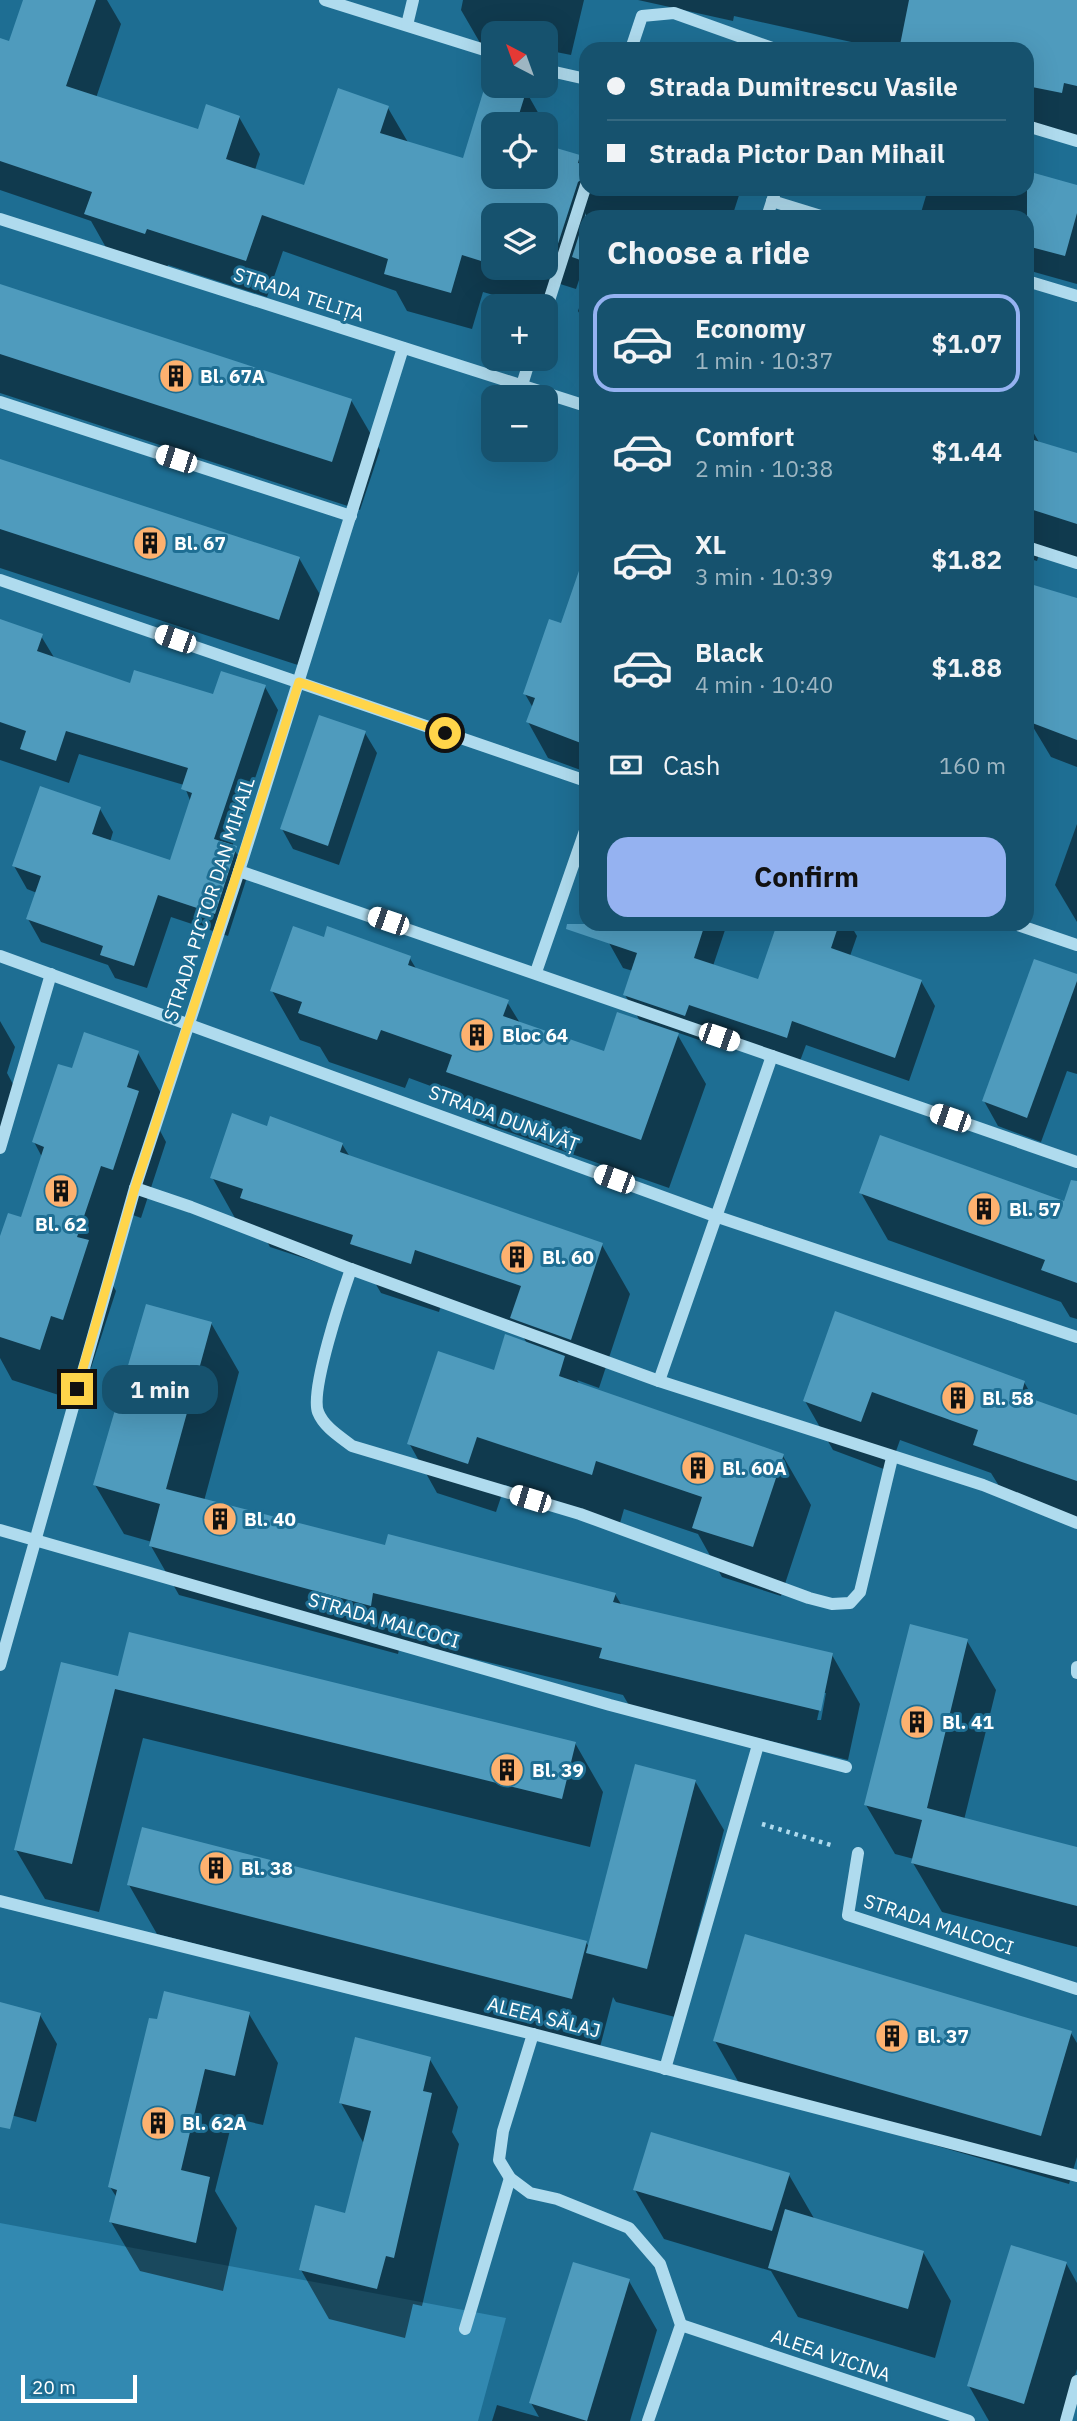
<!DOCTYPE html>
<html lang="en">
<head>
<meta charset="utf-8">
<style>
  :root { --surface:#16526e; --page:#1f5873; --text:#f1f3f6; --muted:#9eb6c2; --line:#356981; --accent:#95b2f1 }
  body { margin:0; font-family:"IBM Plex Sans",sans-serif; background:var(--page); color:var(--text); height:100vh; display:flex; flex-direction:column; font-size:26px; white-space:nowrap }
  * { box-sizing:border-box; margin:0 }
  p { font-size:23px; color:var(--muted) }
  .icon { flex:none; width:38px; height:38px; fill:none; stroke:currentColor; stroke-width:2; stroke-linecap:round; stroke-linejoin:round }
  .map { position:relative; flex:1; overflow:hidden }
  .panel { position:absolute; left:579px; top:210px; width:455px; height:721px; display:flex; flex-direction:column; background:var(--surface); border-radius:21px; box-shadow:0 7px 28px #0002 }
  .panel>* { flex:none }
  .guide { position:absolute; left:579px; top:42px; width:455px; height:154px; border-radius:21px; box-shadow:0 7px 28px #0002; display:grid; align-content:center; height:154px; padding:0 28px; background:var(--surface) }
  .needle { width:46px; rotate:319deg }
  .controls { position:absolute; left:481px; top:21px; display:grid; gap:14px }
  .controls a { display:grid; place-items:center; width:77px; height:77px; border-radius:14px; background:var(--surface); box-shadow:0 7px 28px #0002; font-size:35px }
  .scale { position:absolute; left:21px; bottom:18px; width:116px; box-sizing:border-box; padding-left:7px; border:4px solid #fff; border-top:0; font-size:19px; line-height:24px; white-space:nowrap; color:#fff; -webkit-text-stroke:5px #1e6e93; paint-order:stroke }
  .end { position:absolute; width:32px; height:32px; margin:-16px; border:9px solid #ffd54a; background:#111; box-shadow:0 0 0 4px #111 }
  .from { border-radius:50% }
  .bubble { position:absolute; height:49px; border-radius:21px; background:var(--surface); box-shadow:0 7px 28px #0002; font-size:23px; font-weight:800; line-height:49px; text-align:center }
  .car { position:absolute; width:21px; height:42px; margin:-21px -10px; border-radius:9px; box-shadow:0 0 5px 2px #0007; background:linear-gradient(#fff 24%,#345 0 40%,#fff 0 76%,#345 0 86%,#fff 0) }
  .guide b { display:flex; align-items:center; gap:24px; height:66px; font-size:26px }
  .guide b+b { border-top:2px solid var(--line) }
  .guide i { width:18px; height:18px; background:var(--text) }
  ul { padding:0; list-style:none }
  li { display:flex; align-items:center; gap:21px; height:98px; margin:0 14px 10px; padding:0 14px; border:4px solid transparent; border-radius:21px }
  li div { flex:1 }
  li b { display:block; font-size:26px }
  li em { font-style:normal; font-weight:800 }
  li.on { border-color:var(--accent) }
  li>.icon { width:63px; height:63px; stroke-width:1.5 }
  h2 { padding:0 28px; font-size:32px; line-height:84px }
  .pay { display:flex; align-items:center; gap:18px; height:77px; padding:0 28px; font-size:26px }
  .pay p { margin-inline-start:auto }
  .primary-button { display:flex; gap:14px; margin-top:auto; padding:14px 28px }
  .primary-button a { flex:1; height:80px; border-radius:21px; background:var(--accent); color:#111; font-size:28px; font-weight:800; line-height:80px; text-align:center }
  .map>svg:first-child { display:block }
  .green { fill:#3289b1 }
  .shadow { fill:#0007; fill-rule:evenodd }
  .building { fill:#4f9bbd }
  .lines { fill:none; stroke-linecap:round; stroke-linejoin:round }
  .path { stroke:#afdbee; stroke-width:4.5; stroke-dasharray:3.5 5; stroke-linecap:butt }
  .minor { stroke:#afdbee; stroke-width:12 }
  .route { stroke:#ffd54a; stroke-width:9 }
  .labels { text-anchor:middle; stroke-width:6; stroke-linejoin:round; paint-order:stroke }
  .street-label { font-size:19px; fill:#fff; stroke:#1e6e93 }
  .poi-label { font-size:19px; font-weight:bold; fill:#fff; stroke:#1e6e93; text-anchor:start }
</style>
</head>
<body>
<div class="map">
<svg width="1077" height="2421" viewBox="0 0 1077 2421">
  <rect width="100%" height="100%" fill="#1e6e93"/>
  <!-- green -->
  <polygon class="green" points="0,2223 506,2318 478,2421 0,2421"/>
  <!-- shadow -->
  <g class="shadow">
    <path d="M25 0H107L121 24 96 98 199 131 239 117 260 154 255 170 305 187 388 108 409 144 464 160 492 70 494 86H523L540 116V124H494V177H546V147L586 159V189H741L732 217H586V279L582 271 576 289 557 283 546 306H532L483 292 472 329 407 311 396 291 283 251 267 297 168 265 166 270 108 251 91 221 0 190V40L10 43ZM494 215H546V268H494Z"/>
    <polygon points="463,0 584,0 571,55 546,50 546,33 494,33 494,61 490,60 461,10"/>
    <polygon points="638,0 1077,0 1077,139 1027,128 1027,49 883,49 734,16 733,21"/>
    <polygon points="1077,187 1077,284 1027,270 1027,217 920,216 928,189"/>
    <polygon points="0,286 351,400 380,450 360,510 0,393"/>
    <polygon points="586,287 586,346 581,336 585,323 578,311"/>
    <polygon points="1027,428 1032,430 1040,444 1077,455 1077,563 1040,551 1037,561 1027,558"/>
    <polygon points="0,461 299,558 327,607 307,668 0,568"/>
    <polygon points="586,555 586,772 548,758 528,722 533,708 525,694 562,625"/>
    <polygon points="1077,602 1077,767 1051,757 1030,722"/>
    <polygon points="0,621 41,636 55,659 131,685 214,696 265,687 278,710 232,847 249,871 228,936 171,917 147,988 115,978 108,965 41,942 28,919 37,893 27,889 14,866 100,809 113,832 110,842 171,862 191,803 184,785 79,754 69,783 0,760"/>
    <polygon points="365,733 377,753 339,865 293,849 282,829"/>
    <polygon points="1077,824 1077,922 1055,885"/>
    <polygon points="616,924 727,924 713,966 759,982 779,924 850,924 857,936 850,956 921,981 935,1006 909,1081 806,1045 800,1061 703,1028 699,1040 676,1032 706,1084 669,1188 477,1121 463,1098 409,1078 405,1088 329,1062 320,1047 300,1040 272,991 325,939 409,957 417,970 507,1002 520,1023 605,1053 640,1021 625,995 633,971 623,968 609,943"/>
    <polygon points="1077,976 1077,1074 1067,1071 1041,1142 998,1126 984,1101"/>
    <polygon points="0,1021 15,1047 7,1073 15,1088 0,1132"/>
    <polygon points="138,1053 166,1102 158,1127 166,1142 141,1218 130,1214 108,1277 116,1291 91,1368 79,1364 68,1398 12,1380 0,1358 0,1241 22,1220 42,1157 34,1142 73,1070"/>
    <polygon points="268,1128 342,1144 350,1157 602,1245 630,1294 599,1388 577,1380 580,1385 783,1456 811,1505 781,1596 722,1577 698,1534 624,1509 620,1523 505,1485 496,1512 437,1493 409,1443 528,1345 515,1323 443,1298 439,1312 381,1293 374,1281 270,1247 263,1234 240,1227 212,1177"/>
    <polygon points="861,1193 1077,1209 1077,1319 1070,1317 1061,1302 888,1240"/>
    <polygon points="836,1314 1024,1382 1035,1401 1077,1417 1077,1520 1004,1494 991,1473 900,1440 889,1471 833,1450 805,1401"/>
    <path d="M211 1323 239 1372 204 1501 387 1547 615 1594 622 1606 832 1655 860 1704 848 1760 630 1707 623 1695 401 1641 398 1654 179 1595 151 1546 152 1542 124 1534 95 1485ZM823 1693H826L821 1720H817Z"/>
    <polygon points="967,1641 996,1690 964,1820 1077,1849 1077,1947 942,1912 913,1863 914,1859 895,1854 866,1805"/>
    <polygon points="119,1678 575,1743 603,1792 590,1847 143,1738 99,1912 45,1899 16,1850"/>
    <polygon points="695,1781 724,1830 675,2017 616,2002 613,1997 600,2047 157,1934 129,1885 586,1942 589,1947"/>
    <polygon points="0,2004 40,2015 57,2044 36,2122 0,2112"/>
    <polygon points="249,2014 278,2063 263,2125 233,2118 215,2191 237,2228 223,2291 140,2271 111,2222 117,2198 110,2187"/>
    <polygon points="1071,2033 1077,2043 1077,2157 1069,2184 743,2090 715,2041"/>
    <polygon points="429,2058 458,2107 452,2132 459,2144 422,2306 413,2304 405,2338 329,2319 301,2270 346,2215 364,2144 341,2103"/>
    <polygon points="789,2175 815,2220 923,2252 951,2301 935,2358 798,2317 771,2271 664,2239 635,2190"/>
    <polygon points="1066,2263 1077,2283 1077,2369 1061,2421 989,2421 969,2386"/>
    <polygon points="629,2281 657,2330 630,2421 492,2421 497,2405 539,2417 531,2403"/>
  </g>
  <!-- building -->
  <g class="building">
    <polygon points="23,0 96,0 66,86 198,129 206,104 240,116 226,159 304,185 338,88 389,106 380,133 463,158 485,86 517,86 515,92 525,95 516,124 494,124 494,177 546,177 546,145 580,155 578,163 586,165 586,176 578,182 555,253 546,250 546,215 494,215 494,265 462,255 451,293 384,274 388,259 262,215 246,261 147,229 145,234 84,214 92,192 0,161 0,38 9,41"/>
    <polygon points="909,0 1077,0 1077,86 1064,83 1062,93 1027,86 1027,49 919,49 900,45"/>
    <polygon points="1027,171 1077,185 1077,213 1065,256 1027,246"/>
    <polygon points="586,213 586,262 572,257"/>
    <polygon points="0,284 352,399 332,462 0,354"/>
    <polygon points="1027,438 1077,453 1077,524 1027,508"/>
    <polygon points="0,459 300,557 279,620 0,529"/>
    <polygon points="581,565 586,566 586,745 526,722 535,698 523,694 549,619 561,623"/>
    <polygon points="1027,583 1077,598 1077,740 1027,721"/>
    <polygon points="0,619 43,634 37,651 130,683 134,670 213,694 221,671 266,685 214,839 237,846 215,914 158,895 134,966 100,955 103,946 26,919 41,876 12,866 40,786 101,807 92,834 170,860 192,793 181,789 188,768 66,731 56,761 20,749 26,731 0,722"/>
    <polygon points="319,715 366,731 328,846 280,829"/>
    <polygon points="567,924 705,924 694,958 758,979 777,924 839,924 831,948 922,980 895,1058 792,1021 787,1038 689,1005 685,1016 623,995 637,953 566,929"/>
    <polygon points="293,926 324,937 327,926 411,956 408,965 509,1000 503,1016 604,1051 617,1012 679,1033 641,1140 446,1072 452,1055 381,1030 377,1040 298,1013 302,1002 270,991"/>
    <polygon points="1034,959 1077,974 1077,981 1027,1118 982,1101"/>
    <polygon points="84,1032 139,1051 127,1087 139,1091 113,1170 101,1166 77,1237 89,1240 63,1320 51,1316 40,1350 0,1337 0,1236 8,1213 21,1217 44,1147 32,1142 58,1064 72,1068"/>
    <polygon points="232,1113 267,1126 270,1116 343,1143 340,1152 603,1243 571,1340 510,1318 521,1286 415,1250 411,1264 350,1244 353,1235 240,1198 243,1189 210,1178"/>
    <polygon points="880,1135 1064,1201 1071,1180 1077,1181 1077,1283 1041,1270 1045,1260 859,1193"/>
    <polygon points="146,1304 212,1322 166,1489 385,1545 388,1534 616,1593 613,1602 833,1653 821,1711 599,1658 602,1648 373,1593 371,1606 149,1546 160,1504 93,1485"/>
    <polygon points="835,1311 1025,1381 1021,1395 1077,1415 1077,1481 973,1445 978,1430 872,1392 861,1422 803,1401"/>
    <polygon points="505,1334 565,1356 559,1376 784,1454 753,1547 692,1528 702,1497 596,1461 592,1475 477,1437 468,1464 407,1444 438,1351 494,1370"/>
    <polygon points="910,1624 968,1639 927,1808 1077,1847 1077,1906 911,1863 922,1820 864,1805"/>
    <polygon points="129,1632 576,1742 562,1799 115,1689 72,1864 14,1850 61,1662 118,1676"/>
    <polygon points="635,1764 696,1780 647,1969 586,1953"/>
    <polygon points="142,1827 587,1941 572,1999 127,1885"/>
    <polygon points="745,1934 1072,2031 1041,2136 713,2041"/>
    <polygon points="164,1991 250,2012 235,2076 205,2069 181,2170 210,2177 196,2243 109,2222 117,2190 108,2187 149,2018 157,2019"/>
    <polygon points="0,2002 41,2013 10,2129 0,2127"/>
    <polygon points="355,2037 431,2057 423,2091 432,2093 394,2258 386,2256 377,2289 299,2270 315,2205 345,2213 371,2111 339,2103"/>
    <polygon points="651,2132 790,2173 772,2231 633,2190"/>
    <polygon points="785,2209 924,2251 908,2309 768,2268"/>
    <polygon points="1011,2245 1067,2262 1024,2404 967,2386"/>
    <polygon points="573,2262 630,2279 587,2421 529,2403"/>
  </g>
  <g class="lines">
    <!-- path -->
    <polyline class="path" points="762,1824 834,1846"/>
    <!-- minor -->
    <g class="minor">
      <polyline points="325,0 494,53"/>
      <polyline points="407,25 413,0"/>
      <polyline points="631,49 642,16 674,13 775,49"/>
      <polyline points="546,70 586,79"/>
      <polyline points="1027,126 1077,141"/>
      <polyline points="772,201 824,217"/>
      <polyline points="767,217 776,189"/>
      <polyline points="0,219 586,406"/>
      <polyline points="1027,281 1077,296"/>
      <polyline points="546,310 586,185"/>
      <polyline points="522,385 530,359"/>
      <polyline points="0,402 351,516"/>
      <polyline points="1027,547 1077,563"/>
      <polyline points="0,580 586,781"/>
      <polyline points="239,871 772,1056"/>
      <polyline points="1015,924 1077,945"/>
      <polyline points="0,956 715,1216 1077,1337"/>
      <polyline points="536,972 586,828"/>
      <polyline points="0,1148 51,974"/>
      <polyline points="1077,1162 772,1056 659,1381 983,1485 1077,1523"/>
      <path d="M135 1188 191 1207 351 1269C342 1295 310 1390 318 1412 324 1427 339 1436 352 1446L580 1514 809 1598 832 1604 850 1603 860 1592 892 1458"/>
      <polyline points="351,1269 659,1381"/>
      <polyline points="0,1530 610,1705 846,1767"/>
      <polyline points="0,1665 135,1188 239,871 403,348"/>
      <polyline points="1077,1667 1077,1673"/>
      <polyline points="858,1853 848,1915 1077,1989"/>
      <polyline points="0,1901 533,2034 1077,2176"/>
      <polyline points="533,2034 503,2131 499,2160 510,2178 530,2193 557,2199 629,2228 660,2264 681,2325 648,2421"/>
      <polyline points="665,2069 758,1745"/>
      <polyline points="681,2325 969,2421"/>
      <polyline points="465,2329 510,2178"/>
      <polyline points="1066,2421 1077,2381"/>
    </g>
  </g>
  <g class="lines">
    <!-- route -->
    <polyline class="route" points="77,1389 135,1188 299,682 445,733"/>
  </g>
  <!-- icons -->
  <defs>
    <g id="building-disc" transform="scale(1.75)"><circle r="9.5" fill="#fdb16f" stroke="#1e6e93"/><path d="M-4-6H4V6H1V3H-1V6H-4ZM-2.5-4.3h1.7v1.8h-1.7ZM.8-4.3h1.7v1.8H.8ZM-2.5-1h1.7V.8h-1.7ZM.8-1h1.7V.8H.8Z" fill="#111"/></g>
  </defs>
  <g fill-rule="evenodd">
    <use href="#building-disc" x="176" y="376"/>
    <use href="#building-disc" x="150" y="543"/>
    <use href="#building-disc" x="477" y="1035"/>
    <use href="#building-disc" x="61" y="1191"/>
    <use href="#building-disc" x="984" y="1209"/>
    <use href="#building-disc" x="517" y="1257"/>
    <use href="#building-disc" x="958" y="1398"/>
    <use href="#building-disc" x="698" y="1468"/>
    <use href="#building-disc" x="220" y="1519"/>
    <use href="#building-disc" x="917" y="1722"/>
    <use href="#building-disc" x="507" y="1770"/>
    <use href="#building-disc" x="216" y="1868"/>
    <use href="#building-disc" x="892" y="2036"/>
    <use href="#building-disc" x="158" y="2123"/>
  </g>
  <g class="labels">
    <!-- street labels -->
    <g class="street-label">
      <text transform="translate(299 294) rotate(18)" y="7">STRADA TELIȚA</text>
      <text transform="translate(209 899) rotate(-72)" y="7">STRADA PICTOR DAN MIHAIL</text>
      <text transform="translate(504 1118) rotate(20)" y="7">STRADA DUNĂVĂȚ</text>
      <text transform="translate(384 1620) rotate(16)" y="7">STRADA MALCOCI</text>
      <text transform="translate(939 1924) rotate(18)" y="7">STRADA MALCOCI</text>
      <text transform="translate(544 2017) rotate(14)" y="7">ALEEA SĂLAJ</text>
      <text transform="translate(831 2355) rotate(19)" y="7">ALEEA VICINA</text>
    </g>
    <!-- poi labels -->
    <g class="poi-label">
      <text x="200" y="383">Bl. 67A</text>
      <text x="174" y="550">Bl. 67</text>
      <text x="502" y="1042">Bloc 64</text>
      <text x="1009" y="1216">Bl. 57</text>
      <text x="61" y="1231" text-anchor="middle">Bl. 62</text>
      <text x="542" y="1264">Bl. 60</text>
      <text x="982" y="1405">Bl. 58</text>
      <text x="722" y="1475">Bl. 60A</text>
      <text x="244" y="1526">Bl. 40</text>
      <text x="942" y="1729">Bl. 41</text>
      <text x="532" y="1777">Bl. 39</text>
      <text x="241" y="1875">Bl. 38</text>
      <text x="917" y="2043">Bl. 37</text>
      <text x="182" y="2130">Bl. 62A</text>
    </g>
  </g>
</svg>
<div class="controls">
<a><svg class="needle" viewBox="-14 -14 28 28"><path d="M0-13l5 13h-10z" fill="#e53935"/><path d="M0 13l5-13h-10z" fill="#9eb6c2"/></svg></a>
<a><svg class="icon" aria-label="locate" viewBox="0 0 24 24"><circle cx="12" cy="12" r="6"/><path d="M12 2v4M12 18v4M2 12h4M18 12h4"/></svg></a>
<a><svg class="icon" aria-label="layers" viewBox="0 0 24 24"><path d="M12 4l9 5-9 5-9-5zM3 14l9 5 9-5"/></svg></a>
<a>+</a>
<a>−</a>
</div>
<div class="scale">20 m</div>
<i class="end from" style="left:445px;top:733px"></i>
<i class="end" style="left:77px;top:1389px"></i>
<div class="bubble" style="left:102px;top:1365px;width:116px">1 min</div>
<i class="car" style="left:176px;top:459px;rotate:288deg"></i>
<i class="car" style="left:175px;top:639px;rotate:289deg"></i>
<i class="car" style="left:388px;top:921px;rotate:289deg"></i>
<i class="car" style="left:719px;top:1037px;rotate:109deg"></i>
<i class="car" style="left:950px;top:1118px;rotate:289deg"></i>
<i class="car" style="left:614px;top:1179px;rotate:290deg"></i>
<i class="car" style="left:530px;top:1499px;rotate:287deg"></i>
<div class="guide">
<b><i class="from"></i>Strada Dumitrescu Vasile</b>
<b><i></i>Strada Pictor Dan Mihail</b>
</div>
<section class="panel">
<h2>Choose a ride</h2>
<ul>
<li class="on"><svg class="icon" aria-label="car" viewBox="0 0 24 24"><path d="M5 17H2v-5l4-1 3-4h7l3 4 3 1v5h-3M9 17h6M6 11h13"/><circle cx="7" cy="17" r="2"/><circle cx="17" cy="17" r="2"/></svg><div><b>Economy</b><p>1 min · 10:37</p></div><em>$1.07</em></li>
<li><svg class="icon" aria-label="car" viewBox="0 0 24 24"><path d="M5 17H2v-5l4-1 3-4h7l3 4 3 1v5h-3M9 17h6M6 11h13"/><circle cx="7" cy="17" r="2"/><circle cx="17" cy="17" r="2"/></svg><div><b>Comfort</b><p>2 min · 10:38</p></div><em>$1.44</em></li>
<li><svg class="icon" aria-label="car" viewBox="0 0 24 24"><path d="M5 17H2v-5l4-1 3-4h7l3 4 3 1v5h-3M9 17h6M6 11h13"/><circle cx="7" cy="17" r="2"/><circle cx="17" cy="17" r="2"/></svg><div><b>XL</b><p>3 min · 10:39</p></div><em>$1.82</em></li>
<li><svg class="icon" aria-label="car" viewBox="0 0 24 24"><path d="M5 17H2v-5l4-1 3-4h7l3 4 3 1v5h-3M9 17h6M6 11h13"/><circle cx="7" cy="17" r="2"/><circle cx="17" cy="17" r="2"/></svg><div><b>Black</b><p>4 min · 10:40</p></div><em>$1.88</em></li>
</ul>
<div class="pay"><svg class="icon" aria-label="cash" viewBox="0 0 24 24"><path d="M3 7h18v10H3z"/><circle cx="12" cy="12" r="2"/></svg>Cash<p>160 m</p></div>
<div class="primary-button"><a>Confirm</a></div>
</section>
</div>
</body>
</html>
